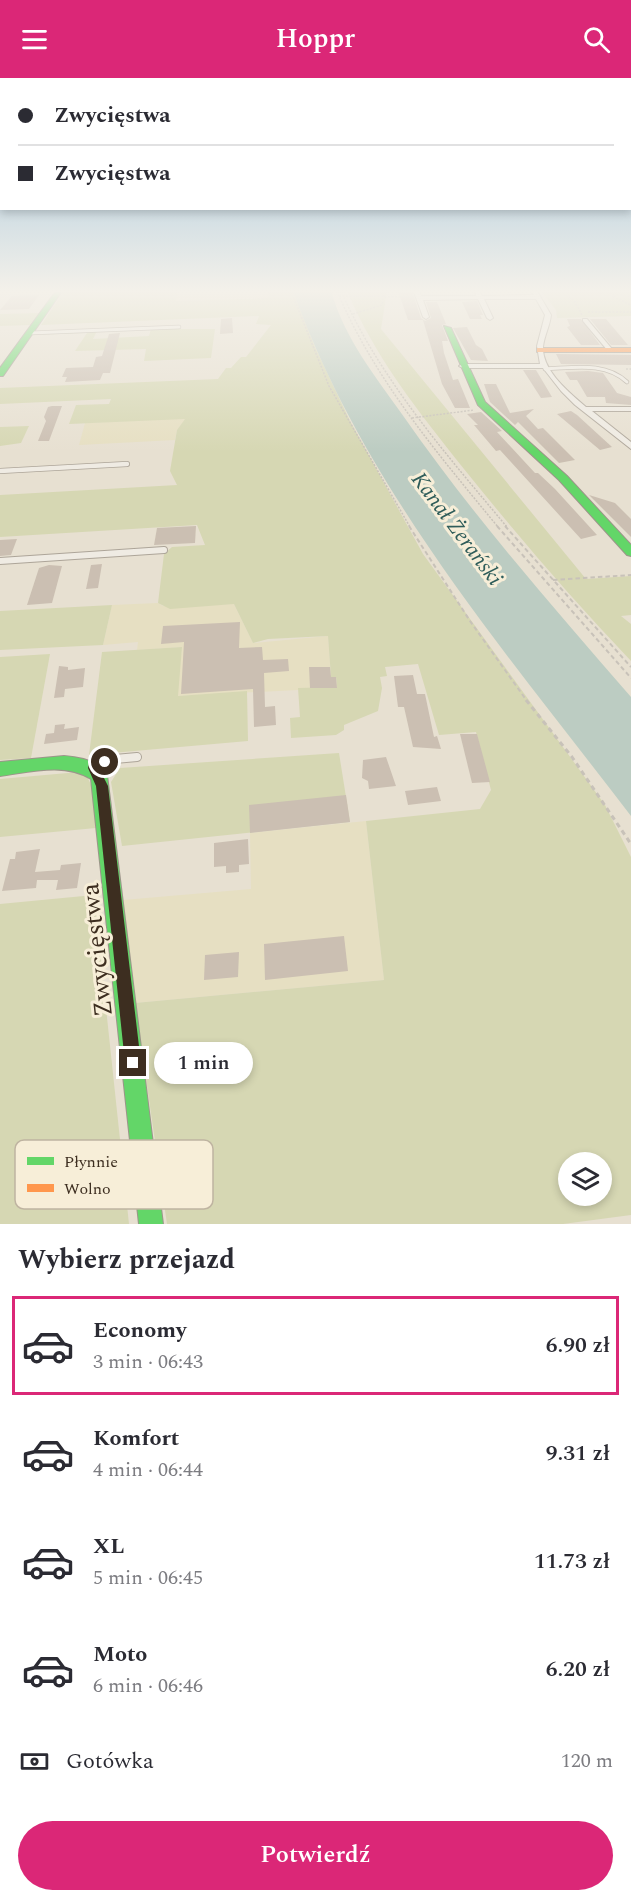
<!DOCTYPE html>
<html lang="pl">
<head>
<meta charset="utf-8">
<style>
  :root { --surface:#fff; --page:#f2f2f3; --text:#2b2b33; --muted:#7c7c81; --line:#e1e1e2; --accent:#db2777 }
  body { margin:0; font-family:Spectral,serif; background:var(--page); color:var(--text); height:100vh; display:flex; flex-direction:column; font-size:22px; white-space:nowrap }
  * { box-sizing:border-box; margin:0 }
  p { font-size:20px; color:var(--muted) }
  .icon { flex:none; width:33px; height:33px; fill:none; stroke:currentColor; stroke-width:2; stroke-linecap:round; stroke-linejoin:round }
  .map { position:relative; height:1146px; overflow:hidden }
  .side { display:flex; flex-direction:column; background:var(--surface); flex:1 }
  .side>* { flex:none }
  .banner { position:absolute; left:0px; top:0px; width:632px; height:132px; box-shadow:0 3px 9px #0003; display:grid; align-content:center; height:132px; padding:0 18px; background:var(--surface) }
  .fabs { position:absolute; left:558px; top:1074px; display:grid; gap:12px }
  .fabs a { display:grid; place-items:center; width:54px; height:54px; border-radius:50%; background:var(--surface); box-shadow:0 3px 9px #0003; font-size:30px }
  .end { position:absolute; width:27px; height:27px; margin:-14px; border:8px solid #3d2e20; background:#fff; box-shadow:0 0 0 3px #fff }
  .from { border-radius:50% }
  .bubble { position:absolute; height:42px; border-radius:21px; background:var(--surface); box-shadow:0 3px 9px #0003; font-size:20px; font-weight:600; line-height:42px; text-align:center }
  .banner b { display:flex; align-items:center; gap:21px; height:57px; font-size:22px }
  .banner b+b { border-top:2px solid var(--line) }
  .banner i { width:15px; height:15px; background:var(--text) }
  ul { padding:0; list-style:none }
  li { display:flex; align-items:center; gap:18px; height:99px; margin:0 12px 9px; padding:0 6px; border:3px solid transparent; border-radius:0px }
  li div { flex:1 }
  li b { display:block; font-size:22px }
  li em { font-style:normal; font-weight:600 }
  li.active { border-color:var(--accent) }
  li>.icon { width:54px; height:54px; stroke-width:1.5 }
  h2 { padding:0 18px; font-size:27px; line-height:72px }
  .pay { display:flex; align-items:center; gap:15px; height:66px; padding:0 18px; font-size:22px }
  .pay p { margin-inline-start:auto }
  .button { display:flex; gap:12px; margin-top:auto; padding:12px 18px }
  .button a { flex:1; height:69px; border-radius:36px; background:var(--accent); color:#fff; font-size:24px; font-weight:600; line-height:69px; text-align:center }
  header { display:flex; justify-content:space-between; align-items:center; height:78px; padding:0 18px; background:var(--accent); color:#fff; font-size:27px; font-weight:600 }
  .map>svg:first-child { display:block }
  .farmland { fill:#e6dfc2 }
  .green { fill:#d6d7b3; fill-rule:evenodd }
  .water { fill:#bcccc2 }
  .building { fill:#cbbfb2 }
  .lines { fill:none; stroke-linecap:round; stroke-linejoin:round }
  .lane-far3-casing { stroke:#ada599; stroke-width:4.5 }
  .lane-far2-casing { stroke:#ada599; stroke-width:6 }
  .lane-far1-casing { stroke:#ada599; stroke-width:8 }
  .lane-casing { stroke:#ada599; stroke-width:10 }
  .street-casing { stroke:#ada599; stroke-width:2 }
  .fast-casing { stroke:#9c958a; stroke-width:2 }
  .slow-casing { stroke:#9c958a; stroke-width:2 }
  .path-far2 { stroke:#c8c2b9; stroke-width:1.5; stroke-dasharray:2 1.5; stroke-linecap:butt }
  .path-far1 { stroke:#c8c2b9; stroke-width:2; stroke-dasharray:4.5 3; stroke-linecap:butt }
  .path { stroke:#c8c2b9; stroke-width:3; stroke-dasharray:5 4; stroke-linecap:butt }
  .lane-far3 { stroke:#efebe3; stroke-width:3 }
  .lane-far2 { stroke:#efebe3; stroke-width:4.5 }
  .lane-far1 { stroke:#efebe3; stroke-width:6 }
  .lane { stroke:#efebe3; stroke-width:8 }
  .street { fill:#efebe3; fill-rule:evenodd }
  .fast { fill:#63d668; fill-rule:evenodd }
  .slow { fill:#ff974d; fill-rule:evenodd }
  .route { fill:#3d2e20 }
  .labels { text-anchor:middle; stroke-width:6; stroke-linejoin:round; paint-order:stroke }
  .water-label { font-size:22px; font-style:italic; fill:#2f5d5a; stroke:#f7eed8 }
  .near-street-label { font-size:26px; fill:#3d2e20; stroke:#f7eed8 }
  .key { fill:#f7eed8; stroke:#bfb4a1; stroke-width:1.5 }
  .key-label { font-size:16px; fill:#3d2e20 }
</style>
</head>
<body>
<header><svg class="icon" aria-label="menu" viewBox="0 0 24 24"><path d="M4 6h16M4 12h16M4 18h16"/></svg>Hoppr<svg class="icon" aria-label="search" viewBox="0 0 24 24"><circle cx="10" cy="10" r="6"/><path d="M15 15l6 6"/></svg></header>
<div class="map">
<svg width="631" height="1146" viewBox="0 0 631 1146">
  <rect width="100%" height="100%" fill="#e7e0d1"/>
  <!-- farmland -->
  <g class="farmland">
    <polygon points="178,213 269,213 269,220 175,223"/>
    <polygon points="186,340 177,352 175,362 79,367 85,345"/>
    <polygon points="158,525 163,528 234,526 253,565 328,558 331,599 336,599 337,610 177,618 182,569 137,572 138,564 103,567 112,527"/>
    <polygon points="366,743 384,902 135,925 123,822 251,811 250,755"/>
  </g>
  <!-- green -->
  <g class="green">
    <path d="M64 213H178L176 223 268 220 269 213H293L315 269 350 343 423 476 605 727 631 779V1137L563 1146H167L135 925 384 902 366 743 480 731 491 712 476 654 439 657 418 586 385 589 387 598 380 599 382 610 378 633 344 647V652L336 657 291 660 290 640 300 639 298 610 337 609 336 599H331L328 558 268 561 253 565 234 526 170 531 158 525 164 476 172 469 205 467 197 447 0 459V417L177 407 170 393 177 352 185 341 69 346 76 327 109 326 111 321 0 326V310L218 301 226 290H231L241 279H246L271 247 256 246 259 238 41 247ZM568 1084H602V1118H568Z"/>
    <path d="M347 213H387L381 251 586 501 631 498V537L621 538 631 546V583C572 521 517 457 464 391 418 333 376 281 347 213Z"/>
    <polygon points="541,213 631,213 631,238 557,240 556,232"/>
    <polygon points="41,235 31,247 0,248 0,236"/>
    <polygon points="151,251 215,251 211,280 144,283 146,271 75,273 87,255 33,257 97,253 93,261 149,258"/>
    <polygon points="29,348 21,365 0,368 0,349"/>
    <polygon points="112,527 103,567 0,572 0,533"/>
    <polygon points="182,569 178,618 247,613 248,663 89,677 102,574"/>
    <polygon points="50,576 31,680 0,682 0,579"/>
    <polygon points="339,675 350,744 122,768 111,704 120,690"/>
    <polygon points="79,694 86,696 92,709 96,750 0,759 0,701"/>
    <polygon points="94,817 129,1146 0,1146 0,826"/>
  </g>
  <!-- water -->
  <path class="water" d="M293 213H331C345 261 375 298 404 339 473 438 552 528 631 619V738C505 573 364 410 293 213Z"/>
  <!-- building -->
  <g class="building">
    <polygon points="398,213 412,213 421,240 425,243 431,240 426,224 437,224 446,246 442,247 448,263 442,263 444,275 453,302 458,301 470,330 455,330 442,306 423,242 408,242"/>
    <polygon points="39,217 29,231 0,232 12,218"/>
    <polygon points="477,223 483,237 480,237 482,241 470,241 462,224"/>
    <polygon points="232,240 233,255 220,256 221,241"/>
    <polygon points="567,241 581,241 600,267 570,267 581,267 567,249 570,248"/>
    <polygon points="590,241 606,241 628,267 611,267"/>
    <polygon points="467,249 476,267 482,271 488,283 471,282 453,250"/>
    <polygon points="120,255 110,295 103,295 100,302 65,304 67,299 62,299 66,290 93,289 96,279 102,278 109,256"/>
    <polygon points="556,276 631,277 631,287 561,286"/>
    <polygon points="523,292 536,292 552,319 541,320"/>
    <polygon points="588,293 603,295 617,315 631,319 631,327 606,325 605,319 587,319 577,302 570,302 565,294"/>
    <polygon points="484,306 496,306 510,335 534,331 526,338 538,351 543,350 575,382 559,385 518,344 515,347 490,324"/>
    <polygon points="52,328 62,328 49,363 38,363 46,343 44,339 48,329"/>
    <polygon points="571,333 577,337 612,369 600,372 557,336"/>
    <polygon points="481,334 502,353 497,354 535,395 538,395 555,411 597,457 581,461 500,372 496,373 474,347 478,347 467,336"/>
    <polygon points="589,417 615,425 631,441 631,459"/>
    <polygon points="196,448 195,465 154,467 157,450"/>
    <polygon points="17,461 11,477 0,478 0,462"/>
    <polygon points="102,486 98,510 86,511 91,487"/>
    <polygon points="49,487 62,488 52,525 27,527 39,490"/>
    <polygon points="240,544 239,570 262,569 263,582 288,581 289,593 264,595 265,629 275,628 276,647 254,649 253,611 181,616 184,564 161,566 163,548"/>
    <polygon points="59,588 68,589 68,592 85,590 83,609 65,611 64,619 54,620"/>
    <polygon points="309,589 330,589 331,599 336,599 337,610 310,610"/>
    <polygon points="413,597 417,616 425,616 434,659 437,658 441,671 413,669 404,629 398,629 394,598"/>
    <polygon points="65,646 64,651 79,649 77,662 44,666 46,656 54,655 55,647"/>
    <polygon points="460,656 477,656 490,704 472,705"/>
    <polygon points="386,679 396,708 369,711 368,703 362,700 363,682"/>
    <polygon points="437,709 441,723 408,727 405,713"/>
    <polygon points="346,717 350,744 250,755 249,727"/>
    <polygon points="248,761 249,786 239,787 239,794 226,795 226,788 214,789 214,765"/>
    <polygon points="40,771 35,794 60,792 61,787 81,785 77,810 56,812 58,802 37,802 36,810 2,813 10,781 15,781 16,774"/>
    <polygon points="344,858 348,893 265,902 264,866"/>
    <polygon points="239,874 238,899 204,902 205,877"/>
  </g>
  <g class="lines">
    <!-- lane-far3 casing -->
    <g class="lane-far3-casing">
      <g id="lane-far3">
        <polyline points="30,255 179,249"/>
        <path d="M545 291C573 290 605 283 627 304"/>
      </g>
    </g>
    <!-- lane-far2 casing -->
    <g class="lane-far2-casing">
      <polyline id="lane-far2" points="0,393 127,386"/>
    </g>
    <!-- lane-far1 casing -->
    <g class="lane-far1-casing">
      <polyline id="lane-far1" points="0,483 164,472"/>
    </g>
    <!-- lane casing -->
    <g class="lane-casing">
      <polyline id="lane" points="94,690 115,681 137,679"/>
    </g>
    <!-- street casing -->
    <g class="street-casing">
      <g id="street">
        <path d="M419 213 421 218H476L475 213H479L482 218 534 217 531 213H537L551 237C550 248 544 258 543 269 542 293 570 315 586 329H631V333H592L631 364V371L575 327 561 313 543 290H463L459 288 463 286H540L537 268 545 237 536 221H484L493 240 490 242 487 240 478 221 423 222 429 239 426 241 423 239 414 214Z"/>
        <polygon points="583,241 587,241 612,271 612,273 608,273 583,243"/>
      </g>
    </g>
    <!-- fast casing -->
    <g class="fast-casing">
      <g id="fast">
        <polygon points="56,213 62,213 3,298 0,298 0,290"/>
        <polygon points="444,248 451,250 485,324 567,398 631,467 631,478 627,477 559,402 478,327"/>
        <path d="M64 678C78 679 100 683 107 697L163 1146H139L91 701C64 684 30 694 0 698V684Z"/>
      </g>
    </g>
    <!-- slow casing -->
    <g class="slow-casing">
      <rect id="slow" x="537" y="270" width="94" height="4"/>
    </g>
    <!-- path-far2 -->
    <g class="path-far2">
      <polyline points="291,213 329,308 410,449"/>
      <path d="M337 213C374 301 438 376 498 449"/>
      <path d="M341 213C380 301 446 376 507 449"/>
      <polyline points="560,213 574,222 582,237"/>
      <polyline points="575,213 631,218"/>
      <polyline points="611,213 610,217 631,227"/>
      <polyline points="339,218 410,219"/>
      <polyline points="588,234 631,234"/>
      <polyline points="353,236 382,227 384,213"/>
      <polyline points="626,291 631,291"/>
      <polyline points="412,340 474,332"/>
    </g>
    <!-- path-far1 -->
    <g class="path-far1">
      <polyline points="409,448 470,543 527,623"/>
      <polyline points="497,448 631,600"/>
      <polyline points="505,448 631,589"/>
      <polyline points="553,502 631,497"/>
    </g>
    <!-- path -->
    <polyline class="path" points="526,622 572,679 631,766"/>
    <!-- lane-far3 -->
    <use href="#lane-far3" class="lane-far3"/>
    <!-- lane-far2 -->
    <use href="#lane-far2" class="lane-far2"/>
    <!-- lane-far1 -->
    <use href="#lane-far1" class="lane-far1"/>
    <!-- lane -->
    <use href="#lane" class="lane"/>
    <!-- street -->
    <use href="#street" class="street"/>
    <!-- fast -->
    <use href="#fast" class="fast"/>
    <!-- slow -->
    <use href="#slow" class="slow"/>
  </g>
  <!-- sky -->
  <linearGradient id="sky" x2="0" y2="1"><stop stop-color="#96bed9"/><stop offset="0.57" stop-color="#f4f1ea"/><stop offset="1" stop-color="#f4f1ea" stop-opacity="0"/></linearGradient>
  <rect width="631" height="374" fill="url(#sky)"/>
  <!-- route -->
  <polygon class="route" points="105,679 110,684 100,692 108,708 141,985 138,990 133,993 127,990 125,985 96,708 88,690 89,686"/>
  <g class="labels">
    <!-- water labels -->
    <g class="water-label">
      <text transform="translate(458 450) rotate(53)" y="8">Kanał Żerański</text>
    </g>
    <!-- near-street labels -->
    <g class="near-street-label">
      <text transform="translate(96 872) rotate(-96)" y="9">Zwycięstwa</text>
    </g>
  </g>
  <!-- legend -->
  <rect x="15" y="1062" width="198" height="69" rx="9" class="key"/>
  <rect x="27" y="1079" width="27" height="8" fill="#63d668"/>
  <rect x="27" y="1106" width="27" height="8" fill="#ff974d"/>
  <g class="key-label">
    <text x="64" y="1089">Płynnie</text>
    <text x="64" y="1116">Wolno</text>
  </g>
</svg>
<div class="fabs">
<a><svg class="icon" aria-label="layers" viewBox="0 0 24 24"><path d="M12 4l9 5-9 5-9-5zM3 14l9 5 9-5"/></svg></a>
</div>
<i class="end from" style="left:105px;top:684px"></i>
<i class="end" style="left:133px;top:985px"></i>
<div class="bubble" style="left:154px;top:964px;width:99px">1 min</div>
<div class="banner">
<b><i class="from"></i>Zwycięstwa</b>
<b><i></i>Zwycięstwa</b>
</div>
</div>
<section class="side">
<h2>Wybierz przejazd</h2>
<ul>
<li class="active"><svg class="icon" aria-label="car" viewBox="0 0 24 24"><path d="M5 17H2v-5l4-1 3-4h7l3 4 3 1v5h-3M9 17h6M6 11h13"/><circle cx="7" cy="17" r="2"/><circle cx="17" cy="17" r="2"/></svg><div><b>Economy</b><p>3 min · 06:43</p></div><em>6.90 zł</em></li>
<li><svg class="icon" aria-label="car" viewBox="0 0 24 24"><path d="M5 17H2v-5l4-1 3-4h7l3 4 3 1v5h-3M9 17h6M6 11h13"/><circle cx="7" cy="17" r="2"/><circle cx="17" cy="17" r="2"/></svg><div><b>Komfort</b><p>4 min · 06:44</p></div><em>9.31 zł</em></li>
<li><svg class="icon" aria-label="car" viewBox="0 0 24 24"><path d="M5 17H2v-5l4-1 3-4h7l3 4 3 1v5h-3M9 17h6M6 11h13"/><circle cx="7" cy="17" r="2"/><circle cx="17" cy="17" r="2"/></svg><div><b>XL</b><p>5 min · 06:45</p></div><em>11.73 zł</em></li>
<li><svg class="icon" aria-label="car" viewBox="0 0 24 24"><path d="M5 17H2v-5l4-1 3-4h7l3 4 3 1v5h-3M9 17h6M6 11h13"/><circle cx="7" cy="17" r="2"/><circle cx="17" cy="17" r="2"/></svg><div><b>Moto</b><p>6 min · 06:46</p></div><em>6.20 zł</em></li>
</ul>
<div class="pay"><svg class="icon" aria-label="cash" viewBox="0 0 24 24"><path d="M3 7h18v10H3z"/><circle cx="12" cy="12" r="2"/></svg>Gotówka<p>120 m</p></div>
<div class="button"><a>Potwierdź</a></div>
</section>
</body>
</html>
